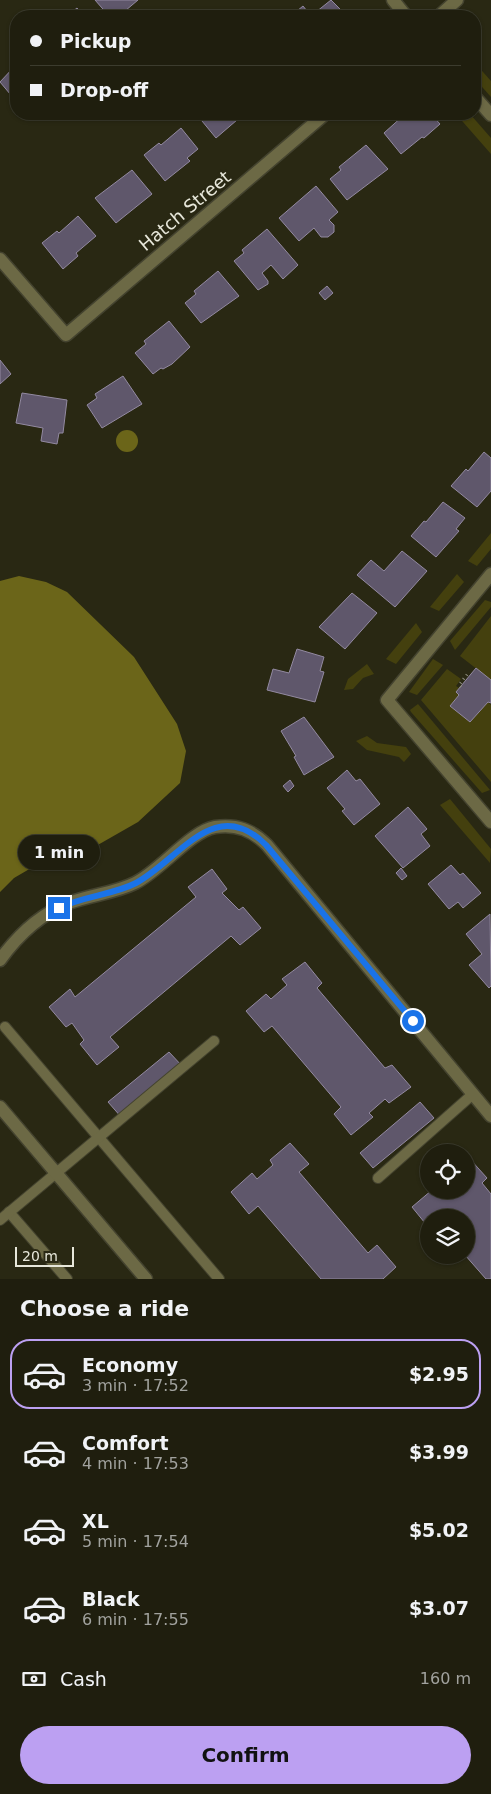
<!DOCTYPE html>
<html lang="en">
<head>
<meta charset="utf-8">
<style>
  :root { --surface:#1f1e0e; --page:#272717; --text:#f1f3f6; --muted:#a1a29e; --line:#3c3c2e; --accent:#bca0f2 }
  body { margin:0; font-family:"DejaVu Sans",sans-serif; background:var(--page); color:var(--text); height:100vh; display:flex; flex-direction:column; font-size:19px; white-space:nowrap }
  * { box-sizing:border-box; margin:0 }
  p { font-size:16px; color:var(--muted) }
  .icon { flex:none; width:28px; height:28px; fill:none; stroke:currentColor; stroke-width:2; stroke-linecap:round; stroke-linejoin:round }
  .map { position:relative; height:1279px; overflow:hidden }
  .drawer { display:flex; flex-direction:column; background:var(--surface); flex:1 }
  .drawer>* { flex:none }
  .banner { position:absolute; left:10px; top:10px; width:471px; height:110px; border-radius:20px; box-shadow:0 1px 4px #0004,0 0 0 1px var(--line); display:grid; align-content:center; height:110px; padding:0 20px; background:var(--surface) }
  .controls { position:absolute; left:420px; top:1144px; display:grid; gap:10px }
  .controls a { display:grid; place-items:center; width:55px; height:55px; border-radius:50%; background:var(--surface); box-shadow:0 1px 4px #0004,0 0 0 1px var(--line); font-size:25px }
  .scale { position:absolute; left:15px; bottom:12px; width:59px; box-sizing:border-box; padding-left:5px; border:2px solid #e7e7da; border-top:0; font-size:14px; line-height:18px; white-space:nowrap; color:#e7e7da; -webkit-text-stroke:4px #292813; paint-order:stroke }
  .end { position:absolute; width:22px; height:22px; margin:-11px; border:6px solid #1a73e8; background:#fff; box-shadow:0 0 0 2px #fff }
  .from { border-radius:50% }
  .bubble { position:absolute; height:35px; border-radius:18px; background:var(--surface); box-shadow:0 1px 4px #0004,0 0 0 1px var(--line); font-size:16px; font-weight:700; line-height:35px; text-align:center }
  .banner b { display:flex; align-items:center; gap:18px; height:48px; font-size:19px }
  .banner b+b { border-top:1px solid var(--line) }
  .banner i { width:12px; height:12px; background:var(--text) }
  ul { padding:0; list-style:none }
  li { display:flex; align-items:center; gap:15px; height:70px; margin:0 10px 8px; padding:0 10px; border:2px solid transparent; border-radius:20px }
  li div { flex:1 }
  li b { display:block; font-size:19px }
  li em { font-style:normal; font-weight:700 }
  li.on { border-color:var(--accent) }
  li>.icon { width:45px; height:45px; stroke-width:1.5 }
  h2 { padding:0 20px; font-size:22px; line-height:60px }
  .pay { display:flex; align-items:center; gap:12px; height:55px; padding:0 20px; font-size:19px }
  .pay p { margin-inline-start:auto }
  .action { display:flex; gap:10px; margin-top:auto; padding:10px 20px }
  .action a { flex:1; height:58px; border-radius:30px; background:var(--accent); color:#111; font-size:20px; font-weight:700; line-height:58px; text-align:center }
  .map>svg:first-child { display:block }
  .green { fill:#44400e }
  .water { fill:#6b6519 }
  .building { fill:#5f576b; stroke:#938aa1 }
  .lines { fill:none; stroke-linecap:round; stroke-linejoin:round }
  .service-casing { stroke:#44432f; stroke-width:12 }
  .minor-casing { stroke:#44432f; stroke-width:15 }
  .path { stroke:#8e8e7d; stroke-width:3; stroke-dasharray:1 4; stroke-linecap:butt }
  .service { stroke:#6c6945; stroke-width:10 }
  .minor { stroke:#6c6945; stroke-width:12 }
  .route { stroke:#1a73e8; stroke-width:6 }
  .labels { text-anchor:middle; stroke-width:4; stroke-linejoin:round; paint-order:stroke }
  .street-label { font-size:18px; fill:#e7e7da; stroke:#292813 }
</style>
</head>
<body>
<div class="map">
<svg width="491" height="1279" viewBox="0 0 491 1279">
  <rect width="100%" height="100%" fill="#292813"/>
  <!-- green -->
  <g class="green">
    <polygon points="475,63 491,81 491,97 475,79"/>
    <polygon points="456,114 470,114 491,138 491,154"/>
    <polygon points="491,533 491,549 477,566 468,561"/>
    <polygon points="457,574 464,582 439,611 430,607"/>
    <polygon points="485,600 491,602 491,607 455,650 450,641"/>
    <polygon points="491,616 491,680 460,656"/>
    <polygon points="416,623 422,632 396,664 386,659"/>
    <polygon points="433,659 443,665 417,695 409,692"/>
    <polygon points="367,664 374,674 363,678 353,689 344,690 348,679"/>
    <polygon points="447,669 461,679 456,686 459,688 456,692 459,695 450,706 470,722 488,702 491,705 491,782 421,700"/>
    <polygon points="418,704 490,790 482,793 411,712 410,710"/>
    <polygon points="367,736 377,743 406,747 411,754 404,762 399,757 367,750 356,741"/>
    <polygon points="450,799 491,849 490,863 440,805"/>
  </g>
  <!-- water -->
  <g class="water">
    <circle cx="127" cy="441" r="11"/>
    <polygon points="19,576 46,582 67,592 134,657 177,724 186,751 180,783 138,822 96,846 74,849 50,857 14,878 0,892 0,581"/>
  </g>
  <!-- building -->
  <g class="building">
    <polygon points="95,0 138,0 119,16 109,16"/>
    <polygon points="331,0 347,16 291,16 303,6 311,16"/>
    <polygon points="77,8 84,16 67,16"/>
    <polygon points="16,60 16,101 0,82 14,67 12,64"/>
    <polygon points="206,114 239,114 235,117 237,120 216,138 202,121 208,116"/>
    <polygon points="403,114 431,114 440,124 424,138 422,137 401,154 384,133 404,115"/>
    <polygon points="181,128 198,149 187,158 190,161 165,181 144,155 159,143 161,145"/>
    <polygon points="366,145 388,169 347,200 330,179 341,170 339,167"/>
    <polygon points="132,170 152,194 116,223 95,198"/>
    <polygon points="316,186 338,212 329,220 334,225 334,232 328,237 321,237 314,228 299,241 279,218"/>
    <polygon points="78,216 96,236 76,253 78,256 63,269 42,243 57,231 59,233"/>
    <polygon points="267,229 298,265 283,279 271,265 262,273 268,281 268,284 258,290 234,261 244,253 242,250"/>
    <polygon points="218,271 239,296 201,323 185,303 196,294 194,291"/>
    <polygon points="327,286 333,293 325,300 319,293"/>
    <polygon points="169,321 190,347 172,364 163,369 161,368 153,374 135,353 146,344 144,341"/>
    <polygon points="0,360 11,374 0,384"/>
    <polygon points="123,376 142,404 102,428 87,405 97,398 95,394"/>
    <polygon points="22,393 67,400 63,433 59,433 57,444 41,441 43,428 16,423"/>
    <polygon points="484,452 491,458 491,491 477,507 451,486 466,469 468,471"/>
    <polygon points="443,502 465,518 456,529 459,531 436,557 411,536 424,521 426,522"/>
    <polygon points="402,551 427,571 395,607 357,575 371,560 384,571"/>
    <polygon points="352,593 377,613 345,649 319,627"/>
    <polygon points="297,649 324,657 320,671 324,672 315,702 267,690 273,669 289,673"/>
    <polygon points="476,668 491,680 491,703 488,702 470,722 450,706 459,695 456,692"/>
    <polygon points="304,717 334,757 304,775 294,757 296,756 281,731"/>
    <polygon points="347,770 356,781 360,779 380,804 354,825 342,811 345,809 327,788"/>
    <polygon points="290,780 294,786 288,792 283,786"/>
    <polygon points="408,807 427,829 421,834 430,846 403,868 375,836"/>
    <polygon points="451,865 460,875 463,873 481,893 463,908 458,902 449,909 428,884"/>
    <polygon points="401,868 407,876 402,880 396,873"/>
    <polygon points="212,869 227,889 222,893 239,910 243,907 261,928 240,945 231,936 110,1037 119,1047 97,1065 80,1044 84,1040 72,1023 66,1027 49,1007 70,989 75,997 196,897 188,887"/>
    <polygon points="490,914 491,986 489,988 469,965 482,954 466,934"/>
    <polygon points="305,962 322,983 317,988 385,1068 392,1065 411,1087 389,1103 385,1099 369,1113 373,1117 351,1135 334,1114 341,1107 272,1026 264,1032 246,1011 266,994 271,999 287,985 282,979"/>
    <polygon points="169,1052 183,1067 122,1118 108,1102"/>
    <polygon points="420,1102 434,1118 373,1168 360,1153"/>
    <polygon points="290,1143 309,1164 299,1172 368,1253 377,1245 396,1267 383,1279 321,1279 258,1206 249,1214 231,1192 252,1173 257,1179 273,1165 270,1160"/>
    <polygon points="469,1158 487,1178 482,1183 491,1194 491,1279 486,1279 465,1255 466,1218 429,1218 429,1228 412,1207 432,1190 437,1194 441,1190 466,1190 466,1160"/>
  </g>
  <g class="lines">
    <!-- service casing -->
    <g class="service-casing">
      <g id="service">
        <polyline points="5,1027 219,1279"/>
        <polyline points="378,1178 473,1094"/>
        <polyline points="9,1212 67,1279"/>
        <polyline points="0,1220 214,1041"/>
      </g>
    </g>
    <!-- minor casing -->
    <g class="minor-casing">
      <g id="minor">
        <polyline points="393,0 406,16"/>
        <polyline points="439,16 457,0"/>
        <polyline points="475,97 491,115"/>
        <polyline points="0,259 66,335 325,114"/>
        <polyline points="491,574 387,700 491,822"/>
        <path d="M0 960C18 935 40 914 69 903 90 895 115 893 135 883 160 871 191 831 215 827 237 824 252 830 267 845L491 1116"/>
        <polyline points="0,1107 146,1279"/>
      </g>
    </g>
    <!-- path -->
    <polyline class="path" points="461,687 459,685 469,672"/>
    <!-- service -->
    <use href="#service" class="service"/>
    <!-- minor -->
    <use href="#minor" class="minor"/>
  </g>
  <g class="lines">
    <!-- route -->
    <path class="route" d="M59 908C83 896 113 895 136 883 180 859 215 794 266 845L413 1021"/>
  </g>
  <g class="labels">
    <!-- street labels -->
    <g class="street-label">
      <text transform="translate(185 211) rotate(-40)" y="6">Hatch Street</text>
    </g>
  </g>
</svg>
<div class="controls">
<a><svg class="icon" aria-label="locate" viewBox="0 0 24 24"><circle cx="12" cy="12" r="6"/><path d="M12 2v4M12 18v4M2 12h4M18 12h4"/></svg></a>
<a><svg class="icon" aria-label="layers" viewBox="0 0 24 24"><path d="M12 4l9 5-9 5-9-5zM3 14l9 5 9-5"/></svg></a>
</div>
<div class="scale">20 m</div>
<i class="end from" style="left:413px;top:1021px"></i>
<i class="end" style="left:59px;top:908px"></i>
<div class="bubble" style="left:18px;top:835px;width:82px">1 min</div>
<div class="banner">
<b><i class="from"></i>Pickup</b>
<b><i></i>Drop-off</b>
</div>
</div>
<section class="drawer">
<h2>Choose a ride</h2>
<ul>
<li class="on"><svg class="icon" aria-label="car" viewBox="0 0 24 24"><path d="M5 17H2v-5l4-1 3-4h7l3 4 3 1v5h-3M9 17h6M6 11h13"/><circle cx="7" cy="17" r="2"/><circle cx="17" cy="17" r="2"/></svg><div><b>Economy</b><p>3 min · 17:52</p></div><em>$2.95</em></li>
<li><svg class="icon" aria-label="car" viewBox="0 0 24 24"><path d="M5 17H2v-5l4-1 3-4h7l3 4 3 1v5h-3M9 17h6M6 11h13"/><circle cx="7" cy="17" r="2"/><circle cx="17" cy="17" r="2"/></svg><div><b>Comfort</b><p>4 min · 17:53</p></div><em>$3.99</em></li>
<li><svg class="icon" aria-label="car" viewBox="0 0 24 24"><path d="M5 17H2v-5l4-1 3-4h7l3 4 3 1v5h-3M9 17h6M6 11h13"/><circle cx="7" cy="17" r="2"/><circle cx="17" cy="17" r="2"/></svg><div><b>XL</b><p>5 min · 17:54</p></div><em>$5.02</em></li>
<li><svg class="icon" aria-label="car" viewBox="0 0 24 24"><path d="M5 17H2v-5l4-1 3-4h7l3 4 3 1v5h-3M9 17h6M6 11h13"/><circle cx="7" cy="17" r="2"/><circle cx="17" cy="17" r="2"/></svg><div><b>Black</b><p>6 min · 17:55</p></div><em>$3.07</em></li>
</ul>
<div class="pay"><svg class="icon" aria-label="cash" viewBox="0 0 24 24"><path d="M3 7h18v10H3z"/><circle cx="12" cy="12" r="2"/></svg>Cash<p>160 m</p></div>
<div class="action"><a>Confirm</a></div>
</section>
</body>
</html>
